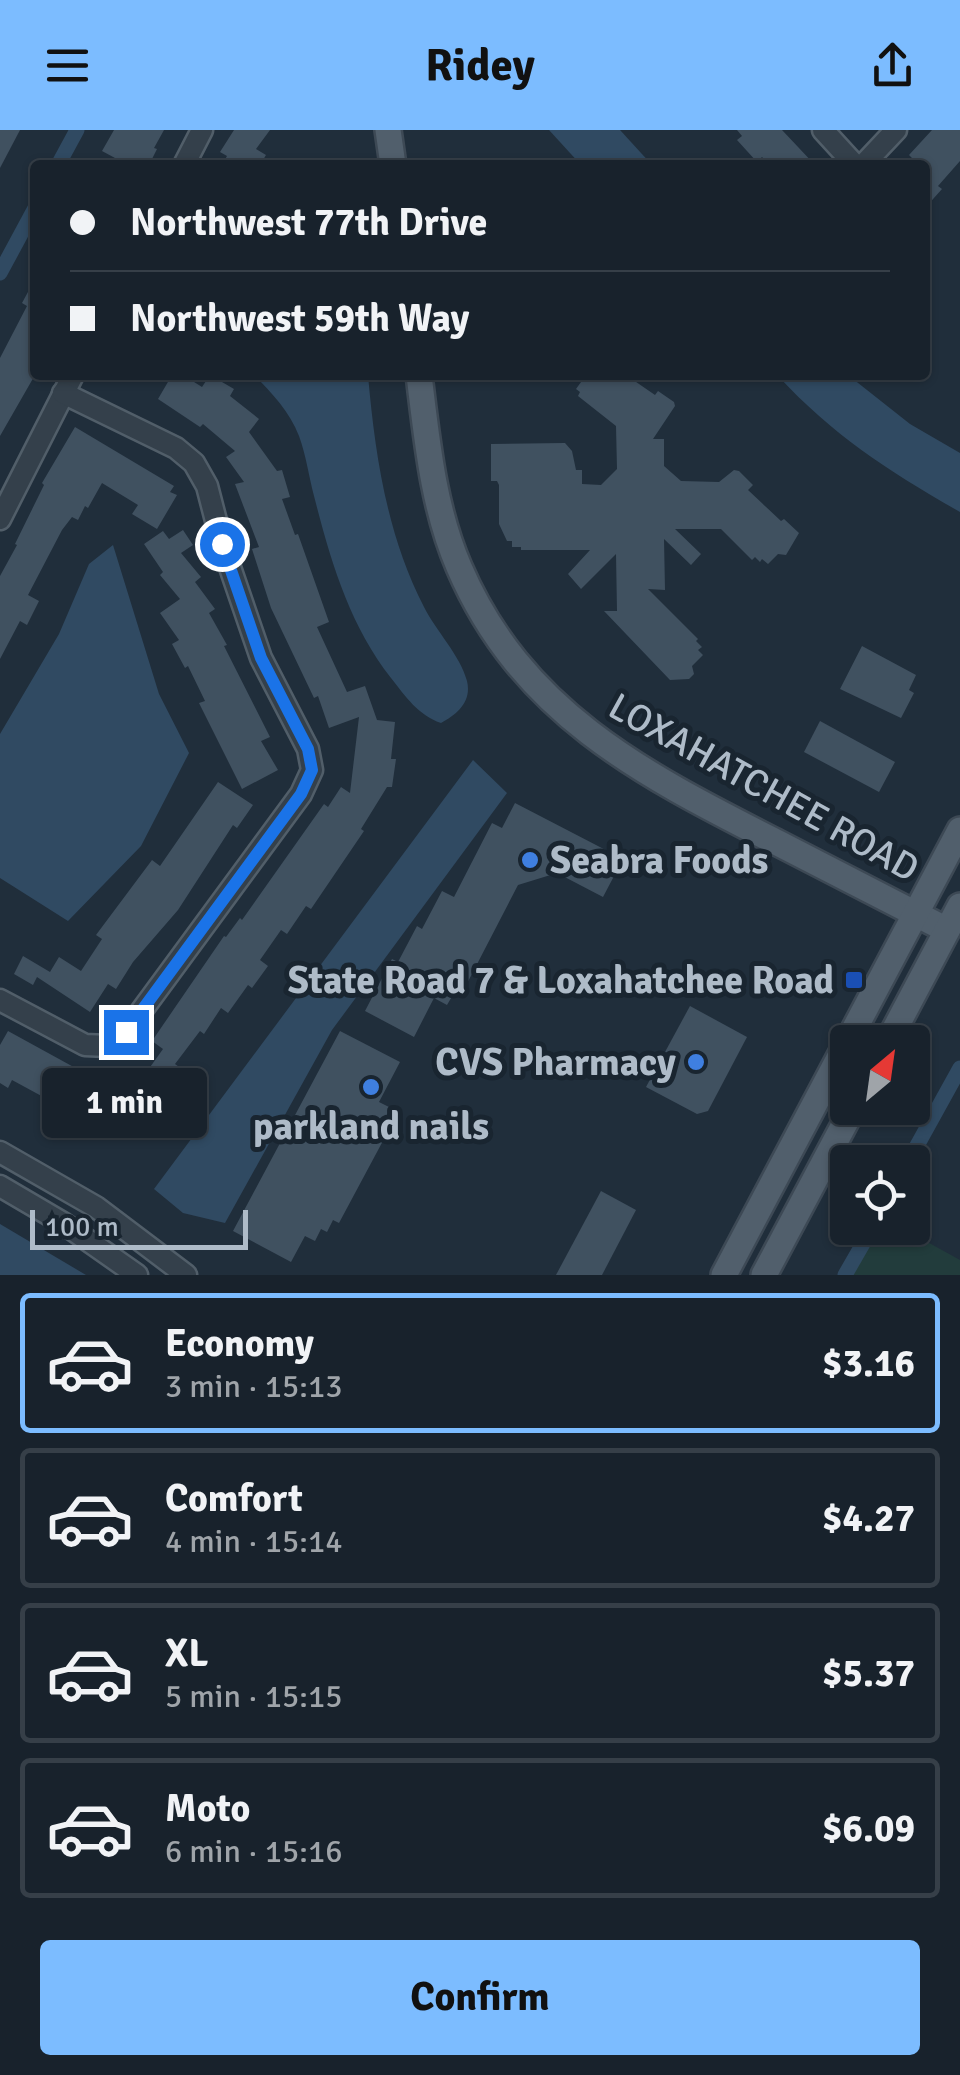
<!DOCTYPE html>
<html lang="en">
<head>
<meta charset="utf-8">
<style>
  :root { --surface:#18222c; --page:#252f38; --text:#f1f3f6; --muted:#9fa4a9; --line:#363f48; --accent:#7cbcff }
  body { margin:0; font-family:Signika,sans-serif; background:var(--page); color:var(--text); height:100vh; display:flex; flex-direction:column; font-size:38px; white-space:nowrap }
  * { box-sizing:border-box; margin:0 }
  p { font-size:32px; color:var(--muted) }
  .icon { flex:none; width:55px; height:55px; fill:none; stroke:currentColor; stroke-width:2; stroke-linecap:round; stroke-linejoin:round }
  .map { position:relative; height:1145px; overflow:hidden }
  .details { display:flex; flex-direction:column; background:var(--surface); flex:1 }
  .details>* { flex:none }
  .guide { position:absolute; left:30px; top:30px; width:900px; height:220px; border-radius:10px; box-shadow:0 2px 8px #0004,0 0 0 2px var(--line); display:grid; align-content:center; height:220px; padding:0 40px; background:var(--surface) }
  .needle { width:65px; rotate:29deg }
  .tools { position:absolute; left:830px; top:895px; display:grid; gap:20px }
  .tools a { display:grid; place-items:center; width:100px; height:100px; border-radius:10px; background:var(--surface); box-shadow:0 2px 8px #0004,0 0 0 2px var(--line); font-size:50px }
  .scale { position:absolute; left:30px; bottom:25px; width:218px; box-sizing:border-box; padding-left:10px; border:5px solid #aebbc8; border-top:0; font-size:28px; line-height:35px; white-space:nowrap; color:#aebbc8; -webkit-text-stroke:8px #192530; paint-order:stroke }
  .end { position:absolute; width:45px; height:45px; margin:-22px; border:12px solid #1a73e8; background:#fff; box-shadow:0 0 0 5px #fff }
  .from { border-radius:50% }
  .bubble { position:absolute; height:70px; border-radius:10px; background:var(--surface); box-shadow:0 2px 8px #0004,0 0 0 2px var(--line); font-size:32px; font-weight:700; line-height:70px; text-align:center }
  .guide b { display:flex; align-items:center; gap:35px; height:95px; font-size:38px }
  .guide b+b { border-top:2px solid var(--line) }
  .guide i { width:25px; height:25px; background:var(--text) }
  ul { padding:18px 0 0; list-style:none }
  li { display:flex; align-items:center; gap:30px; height:140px; margin:0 20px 15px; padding:0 20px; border:5px solid var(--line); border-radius:10px }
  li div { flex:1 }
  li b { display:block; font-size:38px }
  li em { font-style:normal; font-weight:700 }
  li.selected { border-color:var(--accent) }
  li>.icon { width:90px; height:90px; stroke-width:1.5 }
  .cta { display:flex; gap:20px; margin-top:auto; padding:20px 40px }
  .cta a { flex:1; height:115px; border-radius:10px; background:var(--accent); color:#111; font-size:40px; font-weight:700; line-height:115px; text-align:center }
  header { display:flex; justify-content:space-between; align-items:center; height:130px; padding:0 40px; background:var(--accent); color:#111; font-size:45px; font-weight:700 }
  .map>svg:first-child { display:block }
  .green { fill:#223c3c }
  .water { fill:#304a62 }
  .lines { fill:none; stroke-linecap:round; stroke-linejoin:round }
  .canal { stroke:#304a62; stroke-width:15 }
  .building { fill:#405160 }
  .minor-casing { stroke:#515e69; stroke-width:25 }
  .major-casing { stroke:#3d4955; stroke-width:30 }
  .minor { stroke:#34404b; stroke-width:20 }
  .major { stroke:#515f6c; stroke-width:25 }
  .route { stroke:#1a73e8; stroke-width:12 }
  .shop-dot { fill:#3f7fe0; stroke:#192530; stroke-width:4 }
  .transit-dot { fill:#1a4fb4; stroke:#192530; stroke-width:4 }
  .labels { text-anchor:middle; stroke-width:10; stroke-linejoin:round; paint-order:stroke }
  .street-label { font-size:38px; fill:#aebbc8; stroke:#192530 }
  .poi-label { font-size:38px; font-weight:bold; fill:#aebbc8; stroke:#192530; text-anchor:end }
</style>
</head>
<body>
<header><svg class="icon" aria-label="menu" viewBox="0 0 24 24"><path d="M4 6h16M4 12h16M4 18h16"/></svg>Ridey<svg class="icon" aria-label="share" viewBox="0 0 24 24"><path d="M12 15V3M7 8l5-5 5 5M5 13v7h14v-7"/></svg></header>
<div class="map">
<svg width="960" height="1145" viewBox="0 0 960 1145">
  <rect width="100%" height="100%" fill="#202e3b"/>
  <!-- green -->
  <polygon class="green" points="868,1098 902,1098 960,1130 960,1145 843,1145"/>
  <!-- water -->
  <g class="water">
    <polygon points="549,0 620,0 652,35 581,35"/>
    <path d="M254 245H368C375 325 387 405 424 477 436 501 460 525 467 551 472 572 457 584 441 593 418 585 406 567 391 548 349 494 331 432 314 366 309 347 306 325 299 306 290 282 272 263 254 245Z"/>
    <path d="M777 245H848L910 294 960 323V382C887 340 835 307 777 245Z"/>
    <polygon points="113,415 159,564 189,623 141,716 68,791 0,748 0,604 59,504 89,434"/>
    <polygon points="473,630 507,663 332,900 225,1093 183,1083 154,1059"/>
    <polygon points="0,1094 86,1145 0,1145"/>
  </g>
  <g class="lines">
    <!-- canal -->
    <g class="canal">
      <polyline points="58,35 77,0"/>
      <polyline points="0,143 35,78"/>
      <polyline points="908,1032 960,938"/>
      <polyline points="845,1145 872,1098"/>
    </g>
  </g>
  <!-- building -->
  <g class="building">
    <polygon points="0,0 20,0 0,38"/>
    <polygon points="114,0 164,0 154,18 157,19 149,35 128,35 102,21"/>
    <polygon points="234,0 270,0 256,19 266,25 260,35 222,35 227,26 220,22"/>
    <polygon points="737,0 782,0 815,35 770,35 762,27 757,32 737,10 742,6"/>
    <polygon points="932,0 960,0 960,31 938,56 942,59 925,78 925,35 906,35 912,28 909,25"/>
    <polygon points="35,149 35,245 0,306 0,228 27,176 22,173"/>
    <polygon points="172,245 183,245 202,257 210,245 234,259 230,266 259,289 249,302 277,341 282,340 290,367 282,369 295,405 298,404 329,492 317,497 347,562 365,556 377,590 395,592 391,629 396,629 392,657 387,657 361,699 364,701 311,779 306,776 287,804 281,800 260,830 268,836 252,858 248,855 228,883 221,878 204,904 200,901 175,934 193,947 177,971 143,947 163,919 152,911 224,806 226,807 240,788 242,790 324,674 328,677 341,657 350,663 359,587 329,598 318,566 314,568 271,478 252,419 259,417 235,354 244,352 226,327 235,321 203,294 200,297 158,269"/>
    <polygon points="586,245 626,245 655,265 658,261 674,272 675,276 653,309 664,309 664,336 681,351 719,352 734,340 739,341 753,355 748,360 781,391 784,389 799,403 786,425 778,424 768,434 762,429 760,432 755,427 752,430 721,399 675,399 701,424 691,435 664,409 665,460 648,459 698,509 696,511 702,517 698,520 703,525 692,536 694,544 689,549 670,550 604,481 617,481 616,424 581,459 568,444 590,420 521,420 521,417 512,417 512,411 507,411 499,394 499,355 497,351 491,351 491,314 565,313 572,321 576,340 582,340 582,354 601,355 617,339 616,296 578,266 580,262 576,259"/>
    <polygon points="75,297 174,356 170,362 177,365 157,399 132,384 138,375 102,353 88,378 85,376 78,390 72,387 62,400 28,465 39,471 27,495 20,491 0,529 0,446 17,415 15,414 44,355 42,353"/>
    <polygon points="183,400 193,415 181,423 201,447 195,452 215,479 209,483 227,515 224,516 270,607 261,611 278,640 242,659 199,573 205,571 188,536 185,538 172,514 179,510 160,483 180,469 160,445 163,442 144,414 163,401 169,409"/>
    <polygon points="862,516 916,545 909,560 914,563 901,588 840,559"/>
    <polygon points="820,591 895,632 879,662 804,622"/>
    <polygon points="218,652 253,675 237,698 233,695 178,780 133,832 116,859 108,854 90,882 37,847 33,855 14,844 23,826 50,842 59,827 81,841 102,809 96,805 152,730 160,736"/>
    <polygon points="515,673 623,729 603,767 557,743 518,755 460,867 454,863 447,875 434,868 414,907 365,881 392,829 398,832 417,796 422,799 442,761 454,767 492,693 502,698"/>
    <polygon points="690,876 747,907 708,981 697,984 646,957"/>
    <polygon points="8,901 90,946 82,962 105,968 142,955 152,986 125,995 115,966 104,1009 76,1001 78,993 44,975 47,969 12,950 8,958 0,953 0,915"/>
    <polygon points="340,901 400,932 379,972 391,978 384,990 392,994 339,1093 333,1090 327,1102 321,1099 315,1111 305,1106 291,1132 233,1101"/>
    <polygon points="601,1061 636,1080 602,1145 556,1145"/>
  </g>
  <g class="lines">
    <!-- minor casing -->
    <g class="minor-casing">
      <g id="minor">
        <polyline points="823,0 855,35"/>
        <polyline points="184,35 202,0"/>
        <polyline points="863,35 896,0"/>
        <polyline points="0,389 73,245"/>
        <polyline points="0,870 85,915 108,916 126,902 301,664 312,640 308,619 261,528 222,414 207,356 194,333 176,318 63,263"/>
        <polyline points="0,1022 96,1077 186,1145"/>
        <polyline points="0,1056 63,1093 137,1145"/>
      </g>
    </g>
    <!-- major casing -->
    <g class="major-casing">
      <g id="major">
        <polyline points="388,0 393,35"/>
        <path d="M419 245C427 310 433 377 459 437 522 584 645 645 778 713 835 742 891 771 947 800"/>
        <polyline points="888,912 960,776"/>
        <polyline points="724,1145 960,700"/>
        <polyline points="764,1145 853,978"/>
      </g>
    </g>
    <!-- minor -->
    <use href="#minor" class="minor"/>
    <!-- major -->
    <use href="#major" class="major"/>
  </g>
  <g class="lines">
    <!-- route -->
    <polyline class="route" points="126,902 301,664 312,640 308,619 261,528 222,414"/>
  </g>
  <!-- markers -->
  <g class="shop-dot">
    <circle cx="530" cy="730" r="10"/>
    <circle cx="696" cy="932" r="10"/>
    <circle cx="371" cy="957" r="10"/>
  </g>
  <rect class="transit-dot" x="844" y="840" width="20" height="20" rx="5"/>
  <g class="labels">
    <!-- street labels -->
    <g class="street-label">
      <text transform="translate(764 657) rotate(29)" y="13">LOXAHATCHEE ROAD</text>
    </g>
    <!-- poi labels -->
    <g class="poi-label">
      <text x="550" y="743" text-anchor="start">Seabra Foods</text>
      <text x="834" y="863">State Road 7 &amp; Loxahatchee Road</text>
      <text x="676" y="945">CVS Pharmacy</text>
      <text x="371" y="1009" text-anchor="middle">parkland nails</text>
    </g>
  </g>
</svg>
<div class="tools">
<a><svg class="needle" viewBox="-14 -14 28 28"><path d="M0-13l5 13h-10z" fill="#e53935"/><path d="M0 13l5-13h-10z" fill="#9fa4a9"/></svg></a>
<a><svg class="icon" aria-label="locate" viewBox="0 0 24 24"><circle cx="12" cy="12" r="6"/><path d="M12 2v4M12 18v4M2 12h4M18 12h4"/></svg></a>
</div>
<div class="scale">100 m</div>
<i class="end from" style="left:222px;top:414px"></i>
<i class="end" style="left:126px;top:902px"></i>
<div class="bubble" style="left:42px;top:938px;width:165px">1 min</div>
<div class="guide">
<b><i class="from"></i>Northwest 77th Drive</b>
<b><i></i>Northwest 59th Way</b>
</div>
</div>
<section class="details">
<ul>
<li class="selected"><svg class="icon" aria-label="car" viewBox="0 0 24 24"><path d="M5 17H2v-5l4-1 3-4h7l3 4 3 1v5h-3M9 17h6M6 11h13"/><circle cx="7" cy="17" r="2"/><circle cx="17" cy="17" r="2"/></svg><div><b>Economy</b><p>3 min · 15:13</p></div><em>$3.16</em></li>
<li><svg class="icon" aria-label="car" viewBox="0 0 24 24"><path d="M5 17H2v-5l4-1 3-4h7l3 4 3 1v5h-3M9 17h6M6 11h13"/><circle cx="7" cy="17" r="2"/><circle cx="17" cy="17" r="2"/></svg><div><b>Comfort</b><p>4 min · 15:14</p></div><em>$4.27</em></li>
<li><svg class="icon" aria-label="car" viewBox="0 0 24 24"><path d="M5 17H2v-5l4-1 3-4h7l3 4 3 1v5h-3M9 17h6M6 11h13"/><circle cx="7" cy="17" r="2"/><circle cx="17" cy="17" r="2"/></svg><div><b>XL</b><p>5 min · 15:15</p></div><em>$5.37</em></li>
<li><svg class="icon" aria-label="car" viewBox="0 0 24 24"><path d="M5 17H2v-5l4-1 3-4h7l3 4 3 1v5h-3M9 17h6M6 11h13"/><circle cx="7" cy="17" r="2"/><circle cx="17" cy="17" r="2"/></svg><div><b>Moto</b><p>6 min · 15:16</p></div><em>$6.09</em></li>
</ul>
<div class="cta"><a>Confirm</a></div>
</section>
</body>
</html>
